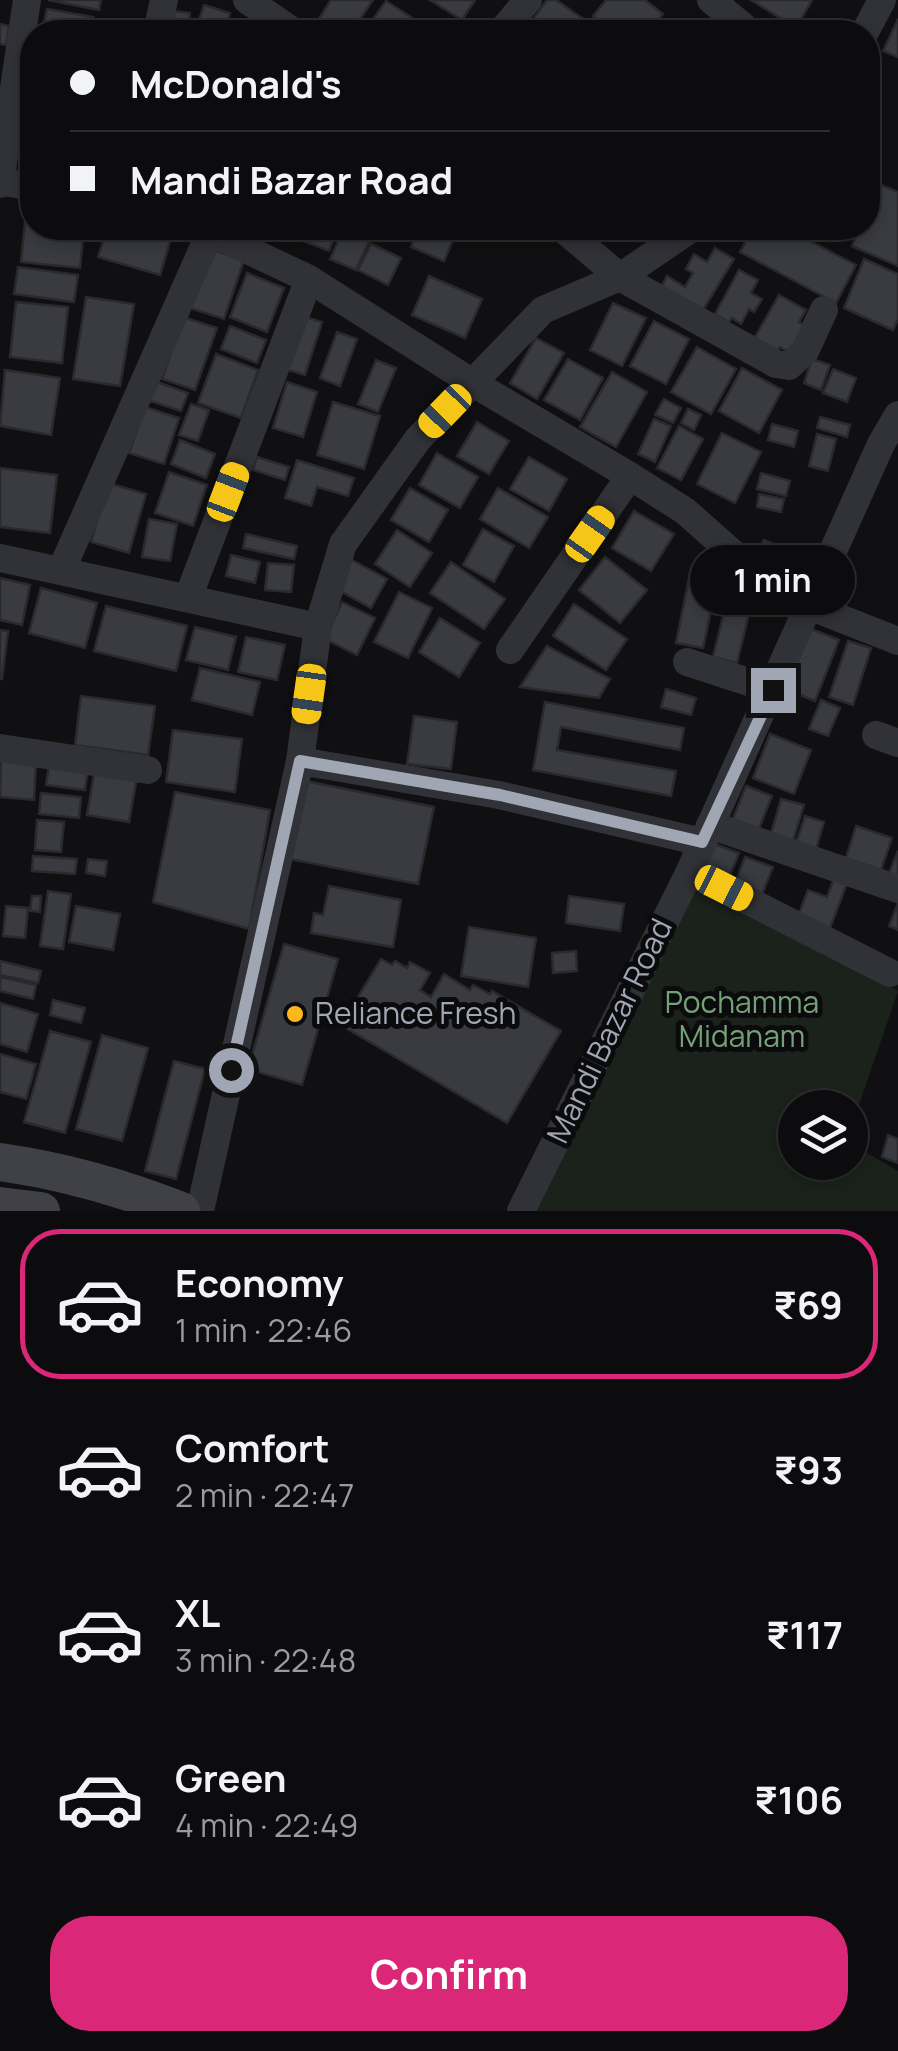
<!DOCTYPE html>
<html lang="en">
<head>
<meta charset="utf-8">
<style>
  :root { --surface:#0c0c0e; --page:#151517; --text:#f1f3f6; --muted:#9a9b9e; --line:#2c2c2e; --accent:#db2777 }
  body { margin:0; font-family:Manrope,sans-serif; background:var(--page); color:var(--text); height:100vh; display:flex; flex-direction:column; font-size:38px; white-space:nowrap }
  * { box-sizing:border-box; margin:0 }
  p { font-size:32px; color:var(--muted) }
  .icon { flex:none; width:55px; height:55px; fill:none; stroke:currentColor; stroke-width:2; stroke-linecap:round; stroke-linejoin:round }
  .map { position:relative; height:1211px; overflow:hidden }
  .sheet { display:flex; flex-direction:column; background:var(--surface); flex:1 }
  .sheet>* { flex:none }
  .top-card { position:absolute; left:20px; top:20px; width:860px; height:220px; border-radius:40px; box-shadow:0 5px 15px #0003,0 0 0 2px var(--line); display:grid; align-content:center; height:220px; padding:0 50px; background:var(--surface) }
  .fabs { position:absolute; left:778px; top:1090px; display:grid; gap:20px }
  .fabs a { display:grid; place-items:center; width:90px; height:90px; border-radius:50%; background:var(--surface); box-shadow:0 5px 15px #0003,0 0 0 2px var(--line); font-size:50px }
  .end { position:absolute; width:45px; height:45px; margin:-22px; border:12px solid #a0a6b4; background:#111; box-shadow:0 0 0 5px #111 }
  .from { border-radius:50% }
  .bubble { position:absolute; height:70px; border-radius:35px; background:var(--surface); box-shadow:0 5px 15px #0003,0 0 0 2px var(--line); font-size:32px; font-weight:700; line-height:70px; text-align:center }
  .car { position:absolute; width:30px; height:60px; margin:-30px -15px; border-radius:12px; box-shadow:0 0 8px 2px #0007; background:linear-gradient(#f5c518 24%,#345 0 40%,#f5c518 0 76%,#345 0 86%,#f5c518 0) }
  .top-card b { display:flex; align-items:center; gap:35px; height:95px; font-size:38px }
  .top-card b+b { border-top:2px solid var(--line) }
  .top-card i { width:25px; height:25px; background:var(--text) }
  ul { padding:18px 0 0; list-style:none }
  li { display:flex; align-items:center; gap:30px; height:150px; margin:0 20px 15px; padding:0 30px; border:5px solid transparent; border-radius:40px }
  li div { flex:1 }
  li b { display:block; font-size:38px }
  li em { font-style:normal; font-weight:700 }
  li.current { border-color:var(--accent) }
  li>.icon { width:90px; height:90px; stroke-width:1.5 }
  .action { display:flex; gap:20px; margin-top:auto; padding:20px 50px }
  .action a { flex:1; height:115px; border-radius:40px; background:var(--accent); color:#fff; font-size:40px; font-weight:700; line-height:115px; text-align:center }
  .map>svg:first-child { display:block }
  .green { fill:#1a221b }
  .building { fill:#3a3b40; stroke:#2a2a2e; stroke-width:2.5 }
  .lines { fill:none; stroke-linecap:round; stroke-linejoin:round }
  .street { stroke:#313237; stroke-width:28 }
  .secondary { stroke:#3f4147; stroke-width:38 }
  .route { stroke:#a0a6b4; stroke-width:12 }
  .poi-dot { fill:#ffb81b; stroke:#0b0b0d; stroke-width:4 }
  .labels { text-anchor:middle; stroke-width:10; stroke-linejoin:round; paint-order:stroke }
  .park-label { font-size:30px; fill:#75a179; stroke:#0b0b0d }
  .poi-label { font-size:30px; fill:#a0a6b4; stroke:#0b0b0d; text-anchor:start }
  .street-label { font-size:30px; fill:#a0a6b4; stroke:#0b0b0d }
</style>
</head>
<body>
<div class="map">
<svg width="898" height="1211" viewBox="0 0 898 1211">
  <rect width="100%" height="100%" fill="#101012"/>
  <!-- green -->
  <polygon class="green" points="700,878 898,991 850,1131 850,1108 795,1108 795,1162 850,1162 850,1143 898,1171 898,1211 532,1211"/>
  <!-- building -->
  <g class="building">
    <polygon points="48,0 101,0 99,10"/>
    <polygon points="331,0 373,0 351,32 344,32 335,27 332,32 320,32 313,28"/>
    <polygon points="430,0 475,0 462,20"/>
    <polygon points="547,0 556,0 592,25 586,32 554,32 534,18"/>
    <polygon points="606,0 645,0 663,14 648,32 613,32 593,16"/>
    <polygon points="751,0 812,0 796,28"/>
    <polygon points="386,1 411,17 400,32 364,32"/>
    <polygon points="204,5 230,13 224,32 195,32"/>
    <polygon points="47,9 93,17 90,32 42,32"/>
    <polygon points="174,11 190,13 188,32 171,32"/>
    <polygon points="898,19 898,57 883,51"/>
    <polygon points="102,20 135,26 134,32 100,32"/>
    <polygon points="424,23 438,32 417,32"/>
    <polygon points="0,24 9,26 6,45 0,44"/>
    <polygon points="29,136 32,137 32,164 26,163"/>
    <polygon points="879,184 898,192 898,266 852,246 860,228 868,228 868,209"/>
    <polygon points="27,203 32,203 32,228 84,228 80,268 21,262"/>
    <polygon points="107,228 156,228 173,232 160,275 98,257"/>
    <polygon points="296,228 338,228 329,251 293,237"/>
    <polygon points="344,228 375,228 356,270 330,259"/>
    <polygon points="419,228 458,228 444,261 411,247"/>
    <polygon points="753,228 785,228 856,265 836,303 740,252"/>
    <polygon points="371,244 401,258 388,285 358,270"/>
    <polygon points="207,248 244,260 224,319 187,307"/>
    <polygon points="715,248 734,259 700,315 659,291 667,276 685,287 693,273 686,269 694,254 707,262"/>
    <polygon points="864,259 898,274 898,319 893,330 844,308"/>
    <polygon points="18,267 78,275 74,302 14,294"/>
    <polygon points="739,270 758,280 751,293 762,299 754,312 749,309 741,324 732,318 729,322 715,314"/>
    <polygon points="247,273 284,288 267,332 230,317"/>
    <polygon points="429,276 482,299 465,338 412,315"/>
    <polygon points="779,295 806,310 799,322 807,326 791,353 780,347 777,351 754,339"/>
    <polygon points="86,297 134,304 120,386 73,379"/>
    <polygon points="16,302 68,307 62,363 10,357"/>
    <polygon points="613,303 646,318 622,366 590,350"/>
    <polygon points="302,316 322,322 305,375 285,369"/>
    <polygon points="183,317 217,328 195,390 162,379"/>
    <polygon points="654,321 689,339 666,384 630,366"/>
    <polygon points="230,326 266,340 257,363 221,349"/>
    <polygon points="337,332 357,339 340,386 320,378"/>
    <polygon points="536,338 564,353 537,399 510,383"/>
    <polygon points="697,347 736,369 711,414 671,392"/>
    <polygon points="216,354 258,370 241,418 198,403"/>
    <polygon points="568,359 603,378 580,420 544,400"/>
    <polygon points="812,359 830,365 821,390 804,383"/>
    <polygon points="376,360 396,368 378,412 358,404"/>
    <polygon points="742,368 782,390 759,433 719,411"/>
    <polygon points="833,369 856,378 847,402 823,393"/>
    <polygon points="5,370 60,378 51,435 0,426"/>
    <polygon points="612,372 647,392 616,447 580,427"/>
    <polygon points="154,381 188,393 181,411 147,400"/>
    <polygon points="287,382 317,392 303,437 273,428"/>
    <polygon points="664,399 681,408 673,423 655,415"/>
    <polygon points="333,402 380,416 364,469 317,455"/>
    <polygon points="191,404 209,410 198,441 179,435"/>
    <polygon points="145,407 179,418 164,464 129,453"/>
    <polygon points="688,409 701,415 694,430 681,423"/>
    <polygon points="820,417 850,425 847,437 817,428"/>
    <polygon points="654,419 671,426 655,462 638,454"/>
    <polygon points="477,422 509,441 489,474 457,456"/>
    <polygon points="772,424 798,431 794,447 768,440"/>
    <polygon points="679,426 703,439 681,480 657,468"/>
    <polygon points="722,433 761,452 735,503 697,484"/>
    <polygon points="817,434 836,439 828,471 809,466"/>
    <polygon points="180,440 215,454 206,478 171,464"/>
    <polygon points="437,453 478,477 460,508 419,485"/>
    <polygon points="257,457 289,467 285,480 253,470"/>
    <polygon points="529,457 567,479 549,511 510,489"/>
    <polygon points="297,460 354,478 348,496 317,487 311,506 285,498"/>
    <polygon points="0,468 57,475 50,533 0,527"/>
    <polygon points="169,472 207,485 193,526 155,513"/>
    <polygon points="761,473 790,481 786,496 757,489"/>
    <polygon points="108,483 146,494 129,553 91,542"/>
    <polygon points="410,488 448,510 429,542 391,520"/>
    <polygon points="498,488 548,517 529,548 480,519"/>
    <polygon points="759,494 784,499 781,512 757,507"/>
    <polygon points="634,511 674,534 651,571 612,548"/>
    <polygon points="149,519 177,524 170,561 142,557"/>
    <polygon points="483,529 514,546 494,582 463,565"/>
    <polygon points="397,530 432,553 410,587 375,564"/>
    <polygon points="246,534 297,546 294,559 243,548"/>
    <polygon points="764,540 786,550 778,567 756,557"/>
    <polygon points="231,555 260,562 255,583 226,576"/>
    <polygon points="605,557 647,590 620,623 579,590"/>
    <polygon points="350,559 387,579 371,608 335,588"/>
    <polygon points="451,562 505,599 484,629 430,593"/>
    <polygon points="268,563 294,565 291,592 265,590"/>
    <polygon points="690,573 718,578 703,648 676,643"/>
    <polygon points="0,578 30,585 22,625 0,620"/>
    <polygon points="730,587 754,593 737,663 713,657"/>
    <polygon points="41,588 97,603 85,648 29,633"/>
    <polygon points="399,592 432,608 408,658 374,642"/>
    <polygon points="342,602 375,618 357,655 325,639"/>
    <polygon points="574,604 627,639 606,670 553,636"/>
    <polygon points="106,606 187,626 176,671 94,651"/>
    <polygon points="440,618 480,643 459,677 419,652"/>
    <polygon points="195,627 236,637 228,670 186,660"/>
    <polygon points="806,627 839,640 815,701 783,688"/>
    <polygon points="0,630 8,631 2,679 0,679"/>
    <polygon points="246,637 285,645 277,680 238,672"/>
    <polygon points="848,641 871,648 853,705 829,697"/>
    <polygon points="547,646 610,679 599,698 520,687"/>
    <polygon points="200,668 260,682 252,715 192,700"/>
    <polygon points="666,689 696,698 691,715 661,707"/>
    <polygon points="81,696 155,706 148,755 75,745"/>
    <polygon points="821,700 840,708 828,736 809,729"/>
    <polygon points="545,702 684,728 680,750 561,727 557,750 676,771 671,796 533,770"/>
    <polygon points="414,716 457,722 451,769 407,764"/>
    <polygon points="173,730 242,739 235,792 166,782"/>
    <polygon points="770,734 811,750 794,794 753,778"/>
    <polygon points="1,760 36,762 34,800 0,797"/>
    <polygon points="50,760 88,766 85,790 46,785"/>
    <polygon points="95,769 137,777 129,822 87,815"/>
    <polygon points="306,781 434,807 418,884 290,859"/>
    <polygon points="746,786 772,796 758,831 732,821"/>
    <polygon points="175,792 270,810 249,929 153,902"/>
    <polygon points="41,793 81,797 79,818 39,814"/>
    <polygon points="781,799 804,805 791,847 769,841"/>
    <polygon points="805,816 824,822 816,849 796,843"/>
    <polygon points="37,820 64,822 61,852 35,850"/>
    <polygon points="856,826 892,838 881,870 846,858"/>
    <polygon points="712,843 739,853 729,877 703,866"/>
    <polygon points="898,851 898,883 887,878"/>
    <polygon points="33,856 77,859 75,874 32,871"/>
    <polygon points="745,857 773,867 762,894 735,883"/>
    <polygon points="88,859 107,861 105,876 86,873"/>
    <polygon points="837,870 850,875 829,931 797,919 808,890 827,897"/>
    <polygon points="329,886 401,900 393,947 311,933 314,913 323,915"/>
    <polygon points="48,891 71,894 63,949 40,946"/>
    <polygon points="32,896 41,896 40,912 30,911"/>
    <polygon points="569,896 624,904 620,931 566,923"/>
    <polygon points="898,903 898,930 889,926"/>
    <polygon points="6,906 28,908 25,938 3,936"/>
    <polygon points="76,906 120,914 113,950 69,942"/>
    <polygon points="469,927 536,938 528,987 461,976"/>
    <polygon points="284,944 338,959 302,1085 248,1069"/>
    <polygon points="576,951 577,971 553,973 552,953"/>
    <polygon points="381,959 392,965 395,961 407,968 410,962 430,973 420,990 431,997 444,974 470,990 473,985 490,994 492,991 561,1031 507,1123 341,1025"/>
    <polygon points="0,961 41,971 38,983 0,975"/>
    <polygon points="0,977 36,985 33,999 0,991"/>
    <polygon points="53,1000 85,1008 81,1023 50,1015"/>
    <polygon points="0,1003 38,1014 27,1052 0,1044"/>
    <polygon points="50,1031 91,1042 65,1133 24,1122"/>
    <polygon points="102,1035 148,1048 122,1141 76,1129"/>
    <polygon points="0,1054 36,1064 26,1099 0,1092"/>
    <polygon points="174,1061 205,1069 176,1179 145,1171"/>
    <polygon points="888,1135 898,1139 898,1163 882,1157"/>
  </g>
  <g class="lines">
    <!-- street -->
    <g class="street">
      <polyline points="247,0 294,32"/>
      <polyline points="711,0 750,32"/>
      <polyline points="157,32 164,0"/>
      <polyline points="501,32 528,0"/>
      <polyline points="865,32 882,0"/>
      <polyline points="0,181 32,187"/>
      <polyline points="0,184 27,0"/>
      <polyline points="201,228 309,279 473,383 630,476 685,511 764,581 809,606 898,641"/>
      <polyline points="562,228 620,277 776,364 789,366 805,351 824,310"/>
      <polyline points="0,558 318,627"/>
      <polyline points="61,571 212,228"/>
      <polyline points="188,598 309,279"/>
      <polyline points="510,650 630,476"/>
      <polyline points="687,662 773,690"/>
      <polyline points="876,735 898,743"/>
      <polyline points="0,748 148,770"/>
      <polyline points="300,761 499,795 702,842"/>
      <polyline points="710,825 898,889"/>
      <polyline points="690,871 890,973"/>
      <polyline points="200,1211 300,761 318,627 343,544 418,439 543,310 620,277 692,228"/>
      <polyline points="521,1211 690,871 881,444 898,415"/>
    </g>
    <!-- secondary -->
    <g class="secondary">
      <path d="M0 1162C64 1171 121 1187 181 1211"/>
      <polyline points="0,1206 41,1211"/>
    </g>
  </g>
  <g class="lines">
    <!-- route -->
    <polyline class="route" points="231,1070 300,761 500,795 702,842 773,690"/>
  </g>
  <!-- markers -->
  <circle class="poi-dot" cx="295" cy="1014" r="10"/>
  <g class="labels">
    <!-- park labels -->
    <g class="park-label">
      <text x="742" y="1013">Pochamma<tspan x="742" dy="34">Midanam</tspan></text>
    </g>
    <!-- poi labels -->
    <g class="poi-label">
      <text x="315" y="1024">Reliance Fresh</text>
    </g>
    <!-- street labels -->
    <g class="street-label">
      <text transform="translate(610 1031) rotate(-64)" y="10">Mandi Bazar Road</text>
    </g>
  </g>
</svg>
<div class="fabs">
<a><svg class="icon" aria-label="layers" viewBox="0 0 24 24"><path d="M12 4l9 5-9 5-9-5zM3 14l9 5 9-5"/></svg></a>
</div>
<i class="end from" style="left:231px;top:1070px"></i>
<i class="end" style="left:773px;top:690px"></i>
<div class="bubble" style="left:690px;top:545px;width:165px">1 min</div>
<i class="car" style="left:445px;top:411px;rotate:224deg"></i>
<i class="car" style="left:228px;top:492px;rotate:21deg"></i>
<i class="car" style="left:590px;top:534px;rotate:35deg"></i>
<i class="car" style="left:309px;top:694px;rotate:188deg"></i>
<i class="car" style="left:724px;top:888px;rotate:117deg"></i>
<div class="top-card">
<b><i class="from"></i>McDonald's</b>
<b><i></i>Mandi Bazar Road</b>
</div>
</div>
<section class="sheet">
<ul>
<li class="current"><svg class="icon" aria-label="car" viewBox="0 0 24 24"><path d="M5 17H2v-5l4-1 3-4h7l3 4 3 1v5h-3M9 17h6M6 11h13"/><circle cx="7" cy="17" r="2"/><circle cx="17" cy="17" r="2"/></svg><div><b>Economy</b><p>1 min · 22:46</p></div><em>₹69</em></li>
<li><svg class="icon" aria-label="car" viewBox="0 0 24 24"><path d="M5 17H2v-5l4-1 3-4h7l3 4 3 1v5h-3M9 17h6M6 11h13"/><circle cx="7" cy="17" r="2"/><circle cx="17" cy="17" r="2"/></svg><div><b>Comfort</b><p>2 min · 22:47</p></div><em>₹93</em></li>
<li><svg class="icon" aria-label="car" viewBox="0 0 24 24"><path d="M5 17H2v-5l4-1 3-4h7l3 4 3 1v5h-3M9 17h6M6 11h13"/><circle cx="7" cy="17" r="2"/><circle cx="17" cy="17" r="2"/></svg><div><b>XL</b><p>3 min · 22:48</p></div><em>₹117</em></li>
<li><svg class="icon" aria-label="car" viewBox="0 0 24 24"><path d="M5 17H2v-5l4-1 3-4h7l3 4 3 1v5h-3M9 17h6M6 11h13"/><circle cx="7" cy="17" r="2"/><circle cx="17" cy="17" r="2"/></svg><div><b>Green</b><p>4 min · 22:49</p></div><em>₹106</em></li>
</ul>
<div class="action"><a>Confirm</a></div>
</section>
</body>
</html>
